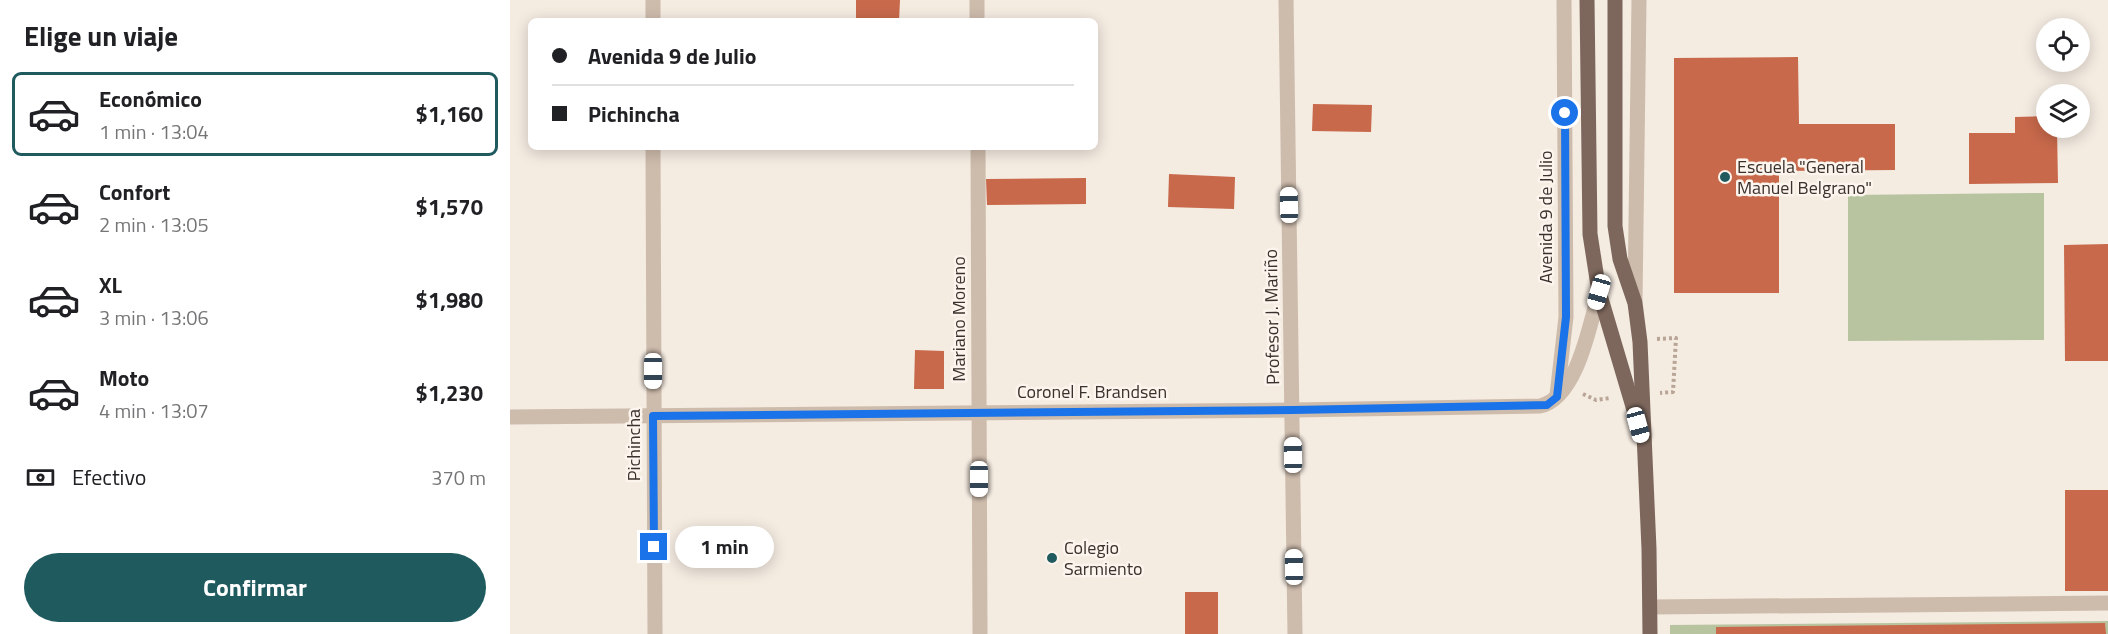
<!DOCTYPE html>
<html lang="es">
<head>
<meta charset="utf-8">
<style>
  :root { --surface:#fff; --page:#f6f6f6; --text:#202124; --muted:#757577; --line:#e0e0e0; --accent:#1f5a5e }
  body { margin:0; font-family:"Titillium Web",sans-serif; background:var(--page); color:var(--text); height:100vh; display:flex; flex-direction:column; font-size:22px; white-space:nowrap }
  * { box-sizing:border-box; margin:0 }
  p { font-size:20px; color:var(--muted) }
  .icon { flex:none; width:33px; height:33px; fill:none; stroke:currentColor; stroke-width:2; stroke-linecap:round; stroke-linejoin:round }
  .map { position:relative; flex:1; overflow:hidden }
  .side { display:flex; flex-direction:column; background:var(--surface); width:510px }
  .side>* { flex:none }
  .top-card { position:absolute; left:18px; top:18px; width:570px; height:132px; border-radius:9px; box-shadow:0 3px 15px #0003; display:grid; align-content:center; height:132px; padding:0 24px; background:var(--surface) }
  .tools { position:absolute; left:1526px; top:18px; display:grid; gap:12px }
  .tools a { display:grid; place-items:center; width:54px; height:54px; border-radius:50%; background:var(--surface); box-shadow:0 3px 15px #0003; font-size:30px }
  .end { position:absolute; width:27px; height:27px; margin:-14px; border:8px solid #1a73e8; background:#fff; box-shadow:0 0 0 3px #fff }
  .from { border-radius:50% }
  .bubble { position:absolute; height:42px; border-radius:21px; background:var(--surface); box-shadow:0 3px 15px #0003; font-size:20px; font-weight:700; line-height:42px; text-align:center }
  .car { position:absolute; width:18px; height:36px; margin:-18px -9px; border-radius:8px; box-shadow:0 0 4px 2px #0007; background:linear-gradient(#fff 24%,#345 0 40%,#fff 0 76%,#345 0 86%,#fff 0) }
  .top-card b { display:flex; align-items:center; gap:21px; height:57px; font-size:22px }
  .top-card b+b { border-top:2px solid var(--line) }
  .top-card i { width:15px; height:15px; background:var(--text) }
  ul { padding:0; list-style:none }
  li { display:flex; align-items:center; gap:18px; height:84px; margin:0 12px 9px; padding:0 12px; border:3px solid transparent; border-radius:9px }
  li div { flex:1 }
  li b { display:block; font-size:22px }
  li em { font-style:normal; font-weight:700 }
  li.current { border-color:var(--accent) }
  li>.icon { width:54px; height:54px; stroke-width:1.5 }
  h2 { padding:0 24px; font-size:27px; line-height:72px }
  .pay { display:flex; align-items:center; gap:15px; height:66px; padding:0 24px; font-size:22px }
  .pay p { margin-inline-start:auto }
  .action { display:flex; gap:12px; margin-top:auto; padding:12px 24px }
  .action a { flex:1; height:69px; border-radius:36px; background:var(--accent); color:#fff; font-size:24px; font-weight:700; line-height:69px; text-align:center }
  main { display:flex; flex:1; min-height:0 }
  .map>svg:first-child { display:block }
  .green { fill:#b8c4a0 }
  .building { fill:#c8694b }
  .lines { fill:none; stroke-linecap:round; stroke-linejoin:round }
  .path { stroke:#b9a596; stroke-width:4; stroke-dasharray:3 3; stroke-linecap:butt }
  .minor { stroke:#cdbbac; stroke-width:15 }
  .major { stroke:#7d675c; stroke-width:15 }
  .route { stroke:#1a73e8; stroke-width:8 }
  .poi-dot { fill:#1f5a5e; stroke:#fbf5ee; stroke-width:2 }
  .labels { text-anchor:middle; stroke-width:5; stroke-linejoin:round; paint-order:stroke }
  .poi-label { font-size:18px; fill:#3b302b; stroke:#fbf5ee; text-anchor:start }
  .street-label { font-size:18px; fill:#3b302b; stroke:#fbf5ee }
</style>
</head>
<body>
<main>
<section class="side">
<h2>Elige un viaje</h2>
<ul>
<li class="current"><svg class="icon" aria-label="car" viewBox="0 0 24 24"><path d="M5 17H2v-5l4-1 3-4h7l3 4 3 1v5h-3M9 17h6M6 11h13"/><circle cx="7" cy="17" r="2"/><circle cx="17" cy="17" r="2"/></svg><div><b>Económico</b><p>1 min · 13:04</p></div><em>$1,160</em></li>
<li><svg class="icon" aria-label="car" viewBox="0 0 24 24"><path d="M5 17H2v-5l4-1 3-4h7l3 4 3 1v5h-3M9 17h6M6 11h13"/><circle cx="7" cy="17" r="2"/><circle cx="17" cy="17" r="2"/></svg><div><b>Confort</b><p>2 min · 13:05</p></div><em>$1,570</em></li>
<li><svg class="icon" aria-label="car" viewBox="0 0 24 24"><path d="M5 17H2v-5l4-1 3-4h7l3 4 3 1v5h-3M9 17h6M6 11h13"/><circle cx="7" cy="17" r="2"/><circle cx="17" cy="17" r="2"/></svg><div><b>XL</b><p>3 min · 13:06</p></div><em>$1,980</em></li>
<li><svg class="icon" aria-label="car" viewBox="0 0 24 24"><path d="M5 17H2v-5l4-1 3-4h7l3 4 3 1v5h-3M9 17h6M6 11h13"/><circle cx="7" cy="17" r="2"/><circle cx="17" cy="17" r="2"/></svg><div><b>Moto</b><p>4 min · 13:07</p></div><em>$1,230</em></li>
</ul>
<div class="pay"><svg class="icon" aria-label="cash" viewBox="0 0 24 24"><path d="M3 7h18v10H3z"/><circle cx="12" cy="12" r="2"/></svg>Efectivo<p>370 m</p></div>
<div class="action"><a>Confirmar</a></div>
</section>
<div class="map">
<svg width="1598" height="634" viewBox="0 0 1598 634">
  <rect width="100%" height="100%" fill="#f4ebe1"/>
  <!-- green -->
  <g class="green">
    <polygon points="1534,193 1534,340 1338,341 1338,195"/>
    <polygon points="1598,621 1598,634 1160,634 1160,625"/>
  </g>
  <!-- building -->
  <g class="building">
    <polygon points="346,0 390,0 389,21 346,21"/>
    <polygon points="1288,57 1289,124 1385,124 1385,170 1269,171 1269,293 1164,293 1164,58"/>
    <polygon points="803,104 862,105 861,132 802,131"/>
    <polygon points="1536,116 1536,128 1547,128 1548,183 1459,184 1459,133 1505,133 1505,117"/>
    <polygon points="659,174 725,177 724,209 658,207"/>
    <polygon points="576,178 576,204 477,205 476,179"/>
    <polygon points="1598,244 1598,361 1555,361 1554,245"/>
    <polygon points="405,350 434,351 434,389 404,389"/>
    <rect x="1555" y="490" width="43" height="101"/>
    <rect x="675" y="592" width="33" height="42"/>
    <polygon points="1595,623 1596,634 1206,634 1206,627"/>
  </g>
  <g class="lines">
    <!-- path -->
    <g class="path">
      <polyline points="1147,339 1166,338 1163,392 1150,393"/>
      <polyline points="1073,394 1086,400 1100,398"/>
    </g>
    <!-- minor -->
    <g class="minor">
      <polyline points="143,0 143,21"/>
      <polyline points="467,0 467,21"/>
      <polyline points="776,0 785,634"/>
      <polyline points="143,147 145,634"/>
      <polyline points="468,147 470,634"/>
      <polyline points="1125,300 1129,0"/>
      <polyline points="1047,395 1056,317 1054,0"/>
      <path d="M0 417 783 410 1030 406C1067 398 1080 324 1089 292"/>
      <polyline points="1140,607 1598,603"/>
    </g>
    <!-- major -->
    <g class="major">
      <polyline points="1077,0 1080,234 1089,292 1127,420"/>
      <polyline points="1105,0 1105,226 1110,259 1125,303 1130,342 1139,549 1140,634"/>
    </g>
  </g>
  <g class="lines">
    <!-- route -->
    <polyline class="route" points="144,547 143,416 783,410 1037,405 1047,397 1056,317 1055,113"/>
  </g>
  <!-- markers -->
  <g class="poi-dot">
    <circle cx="1215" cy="177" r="6"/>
    <circle cx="542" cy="558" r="6"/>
  </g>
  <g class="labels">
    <!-- poi labels -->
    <g class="poi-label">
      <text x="1227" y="173">Escuela "General<tspan x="1227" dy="21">Manuel Belgrano"</tspan></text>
      <text x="554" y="554">Colegio<tspan x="554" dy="21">Sarmiento</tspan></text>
    </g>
    <!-- street labels -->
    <g class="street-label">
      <text transform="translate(1036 217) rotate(-90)" y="6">Avenida 9 de Julio</text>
      <text transform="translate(762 317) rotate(-91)" y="6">Profesor J. Mariño</text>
      <text transform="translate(449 319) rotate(-90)" y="6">Mariano Moreno</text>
      <text x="582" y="398">Coronel F. Brandsen</text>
      <text transform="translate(124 445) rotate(-90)" y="6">Pichincha</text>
    </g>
  </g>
</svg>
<div class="tools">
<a><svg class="icon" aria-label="locate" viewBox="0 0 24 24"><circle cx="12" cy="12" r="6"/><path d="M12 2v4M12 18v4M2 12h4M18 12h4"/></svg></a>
<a><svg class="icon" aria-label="layers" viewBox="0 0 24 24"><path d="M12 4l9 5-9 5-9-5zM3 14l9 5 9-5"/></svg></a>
</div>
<i class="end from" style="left:1055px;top:113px"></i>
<i class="end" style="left:144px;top:547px"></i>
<div class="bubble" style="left:165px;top:526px;width:99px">1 min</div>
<i class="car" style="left:779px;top:205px;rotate:359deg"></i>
<i class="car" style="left:1089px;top:292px;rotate:196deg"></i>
<i class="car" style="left:143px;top:371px;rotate:180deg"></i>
<i class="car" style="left:1128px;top:425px;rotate:165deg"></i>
<i class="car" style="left:783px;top:455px;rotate:359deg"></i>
<i class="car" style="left:469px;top:479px;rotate:180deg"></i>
<i class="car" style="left:784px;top:567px;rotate:359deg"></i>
<div class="top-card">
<b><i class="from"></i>Avenida 9 de Julio</b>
<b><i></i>Pichincha</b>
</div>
</div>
</main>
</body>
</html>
